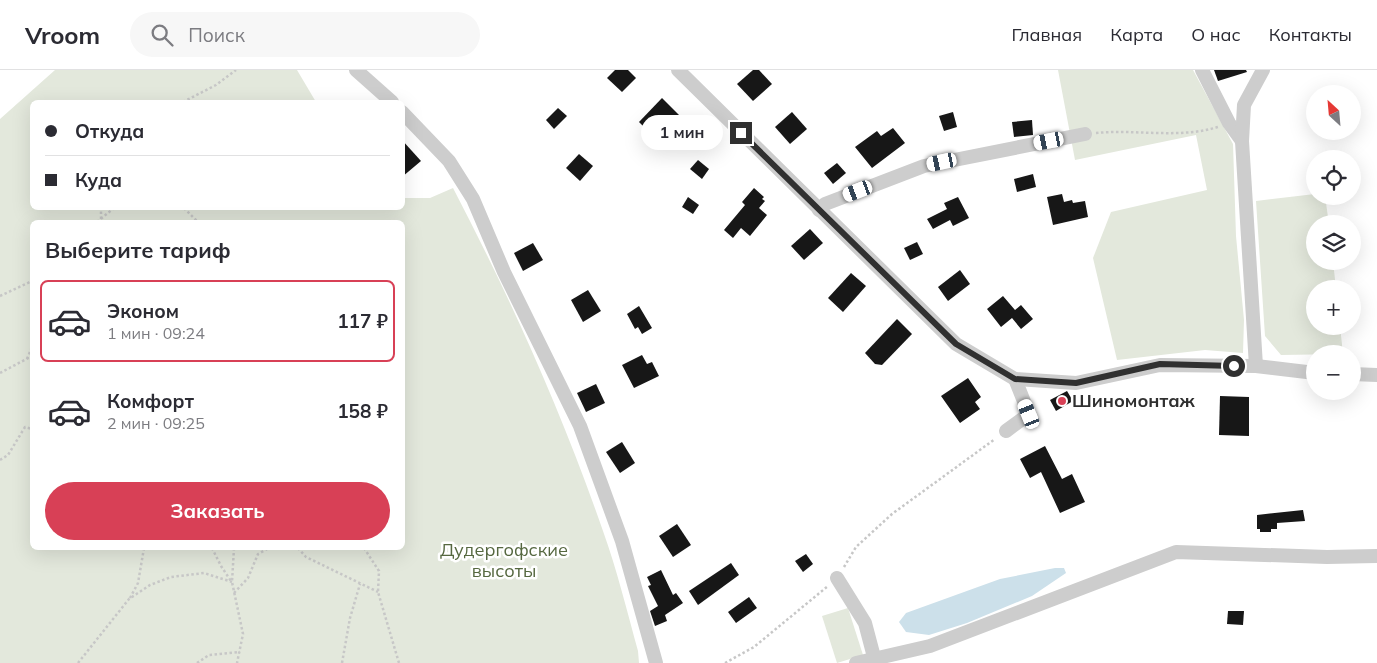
<!DOCTYPE html>
<html lang="ru">
<head>
<meta charset="utf-8">
<style>
  :root { --surface:#fff; --page:#f7f7f7; --text:#2b2b33; --muted:#7c7c81; --line:#e1e1e2; --accent:#d84056 }
  body { margin:0; font-family:Mulish,sans-serif; background:var(--page); color:var(--text); height:100vh; display:flex; flex-direction:column; font-size:19px; white-space:nowrap }
  * { box-sizing:border-box; margin:0 }
  p { font-size:16px; color:var(--muted) }
  .icon { flex:none; width:28px; height:28px; fill:none; stroke:currentColor; stroke-width:2; stroke-linecap:round; stroke-linejoin:round }
  .map { position:relative; flex:1; overflow:hidden }
  .sheet { position:absolute; left:30px; top:150px; width:375px; height:330px; display:flex; flex-direction:column; background:var(--surface); border-radius:8px; box-shadow:0 5px 20px #0002 }
  .sheet>* { flex:none }
  .top-card { position:absolute; left:30px; top:30px; width:375px; height:110px; border-radius:8px; box-shadow:0 5px 20px #0002; display:grid; align-content:center; height:110px; padding:0 15px; background:var(--surface) }
  .needle { width:32px; rotate:334deg }
  .tools { position:absolute; left:1306px; top:15px; display:grid; gap:10px }
  .tools a { display:grid; place-items:center; width:55px; height:55px; border-radius:50%; background:var(--surface); box-shadow:0 5px 20px #0002; font-size:25px }
  .end { position:absolute; width:22px; height:22px; margin:-11px; border:6px solid #303030; background:#fff; box-shadow:0 0 0 2px #fff }
  .from { border-radius:50% }
  .bubble { position:absolute; height:35px; border-radius:18px; background:var(--surface); box-shadow:0 5px 20px #0002; font-size:16px; font-weight:700; line-height:35px; text-align:center }
  .car { position:absolute; width:15px; height:30px; margin:-15px -8px; border-radius:6px; box-shadow:0 0 4px 1px #0007; background:linear-gradient(#fff 24%,#345 0 40%,#fff 0 76%,#345 0 86%,#fff 0) }
  .top-card b { display:flex; align-items:center; gap:18px; height:48px; font-size:19px }
  .top-card b+b { border-top:1px solid var(--line) }
  .top-card i { width:12px; height:12px; background:var(--text) }
  ul { padding:0; list-style:none }
  li { display:flex; align-items:center; gap:15px; height:82px; margin:0 10px 8px; padding:0 5px; border:2px solid transparent; border-radius:8px }
  li div { flex:1 }
  li b { display:block; font-size:19px }
  li em { font-style:normal; font-weight:700 }
  li.current { border-color:var(--accent) }
  li>.icon { width:45px; height:45px; stroke-width:1.5 }
  h2 { padding:0 15px; font-size:22px; line-height:60px }
  .primary-button { display:flex; gap:10px; margin-top:auto; padding:10px 15px }
  .primary-button a { flex:1; height:58px; border-radius:30px; background:var(--accent); color:#fff; font-size:20px; font-weight:700; line-height:58px; text-align:center }
  header { display:flex; align-items:center; gap:30px; box-sizing:border-box; height:70px; padding:0 25px; background:var(--surface); border-bottom:1px solid var(--line) }
  header strong { font-size:24px }
  nav { display:flex; gap:28px; margin-inline-start:auto; font-size:18px }
  .search { width:350px; height:45px; background:var(--page); display:flex; align-items:center; gap:12px; box-sizing:border-box; padding:0 18px; border-radius:28px; color:var(--muted); font-size:19px }
  .map>svg:first-child { display:block }
  .green { fill:#e3e8dc; fill-rule:evenodd }
  .water { fill:#cce0ea }
  .building { fill:#171717 }
  .lines { fill:none; stroke-linecap:round; stroke-linejoin:round }
  .path { stroke:#c7c7c7; stroke-width:2.5; stroke-dasharray:2.5 2.5; stroke-linecap:butt }
  .minor { stroke:#cdcdcd; stroke-width:14 }
  .route { stroke:#303030; stroke-width:6 }
  .poi-dot { fill:#d84056; stroke:#fff; stroke-width:2 }
  .labels { text-anchor:middle; stroke-width:5; stroke-linejoin:round; paint-order:stroke }
  .poi-label { font-size:18px; font-weight:bold; fill:#303030; stroke:#fff; text-anchor:start }
  .park-label { font-size:18px; fill:#566840; stroke:#fff }
</style>
</head>
<body>
<header>
<strong>Vroom</strong>
<div class="search"><svg class="icon" aria-label="search" viewBox="0 0 24 24"><circle cx="10" cy="10" r="6"/><path d="M15 15l6 6"/></svg>Поиск</div>
<nav><a>Главная</a><a>Карта</a><a>О нас</a><a>Контакты</a></nav>
</header>
<div class="map">
<svg width="1377" height="593" viewBox="0 0 1377 593">
  <rect width="100%" height="100%" fill="#fff"/>
  <!-- green -->
  <g class="green">
    <path d="M55 0H297L316 32H32V138L388 139 402 138 403 128H430L453 118C511 229 562 343 603 461 617 500 627 541 638 581L639 593H0V49ZM32 152H402V478H32Z"/>
    <polygon points="1058,0 1193,0 1233,74 1236,166 1244,250 1243,283 1205,280 1117,290 1093,188 1111,142 1207,120 1196,65 1075,90"/>
    <polygon points="1315,124 1315,126 1325,126 1329,154 1315,154 1315,191 1333,191 1336,219 1315,219 1315,256 1340,256 1343,284 1281,285 1265,266 1256,131"/>
    <polygon points="848,538 863,585 837,593 822,546"/>
  </g>
  <!-- water -->
  <polygon class="water" points="1055,498 1064,498 1066,503 1032,526 967,553 929,565 906,562 899,552 906,543 1000,509"/>
  <!-- building -->
  <g class="building">
    <polygon points="615,0 628,0 636,8 622,22 607,8"/>
    <polygon points="753,0 759,0 772,14 753,31 737,14"/>
    <polygon points="1214,0 1246,0 1247,2 1218,11"/>
    <polygon points="662,28 682,48 659,72 639,52"/>
    <polygon points="558,38 567,46 554,59 546,50"/>
    <polygon points="792,42 807,59 790,74 775,57"/>
    <polygon points="953,42 957,57 944,61 939,46"/>
    <polygon points="1032,50 1033,65 1014,67 1012,52"/>
    <polygon points="893,58 905,73 872,98 855,77 877,61 881,66"/>
    <polygon points="402,70 421,91 402,107"/>
    <polygon points="579,84 593,96 580,111 566,98"/>
    <polygon points="698,90 709,99 702,109 690,99"/>
    <polygon points="837,93 846,103 833,114 824,103"/>
    <polygon points="1033,104 1036,117 1017,122 1014,109"/>
    <polygon points="754,118 764,127 762,129 765,131 759,138 767,145 750,166 741,158 733,168 724,160 745,135 742,132"/>
    <polygon points="1062,124 1064,132 1072,130 1073,133 1085,131 1088,147 1053,155 1047,127"/>
    <polygon points="688,127 699,135 693,144 682,137"/>
    <polygon points="958,127 969,148 953,156 950,150 933,159 927,149 947,139 944,133"/>
    <polygon points="810,159 823,173 804,190 791,176"/>
    <polygon points="917,172 923,184 910,190 904,178"/>
    <polygon points="533,173 543,190 523,201 514,183"/>
    <polygon points="960,200 970,214 948,231 938,217"/>
    <polygon points="851,203 866,216 843,242 828,228"/>
    <polygon points="588,220 601,241 583,252 571,230"/>
    <polygon points="1003,226 1015,240 1021,235 1033,249 1021,259 1012,248 1001,257 987,239"/>
    <polygon points="639,236 652,258 642,264 638,257 635,259 627,244"/>
    <polygon points="897,249 912,264 882,295 875,294 865,283"/>
    <polygon points="642,285 647,294 652,292 659,306 634,318 622,295"/>
    <polygon points="968,308 981,327 975,332 980,339 960,353 941,326"/>
    <polygon points="596,314 605,333 586,342 577,323"/>
    <polygon points="1067,321 1073,331 1056,341 1050,330"/>
    <polygon points="1220,326 1249,327 1249,366 1219,365"/>
    <polygon points="622,372 635,393 620,403 606,382"/>
    <polygon points="1045,376 1062,409 1072,404 1085,432 1060,443 1041,402 1030,408 1020,389"/>
    <polygon points="1303,440 1305,451 1277,453 1277,459 1271,459 1271,462 1260,462 1260,459 1257,459 1257,445"/>
    <polygon points="677,454 691,475 673,487 659,466"/>
    <polygon points="806,484 813,494 803,502 795,491"/>
    <polygon points="731,493 739,505 698,535 689,521"/>
    <polygon points="661,500 673,525 676,523 683,533 665,545 667,551 655,556 650,541 658,536 648,516 651,515 647,507"/>
    <polygon points="749,527 757,538 736,553 728,542"/>
    <polygon points="1228,541 1244,541 1243,555 1227,554"/>
  </g>
  <g class="lines">
    <!-- path -->
    <g class="path">
      <polyline points="183,32 216,15 236,0"/>
      <path d="M1096 63C1136 59 1179 69 1218 57"/>
      <polyline points="184,138 198,152"/>
      <polyline points="101,149 101,138"/>
      <polyline points="97,152 114,138"/>
      <polyline points="0,226 32,211"/>
      <polyline points="27,289 32,277"/>
      <polyline points="0,303 32,286"/>
      <polyline points="0,390 8,385 25,357 32,359"/>
      <polyline points="212,478 221,496 231,511"/>
      <polyline points="234,478 232,512 243,564 237,593"/>
      <polyline points="298,478 306,487 378,522"/>
      <polyline points="364,478 379,501 378,522 399,593"/>
      <polyline points="844,497 856,477 892,444 995,369"/>
      <polyline points="234,523 248,508 258,484 269,478"/>
      <polyline points="130,528 138,513 144,478"/>
      <polyline points="78,593 129,529 150,515 171,507 204,503 232,512"/>
      <polyline points="197,593 209,585 240,582"/>
      <polyline points="342,593 350,548 360,514"/>
      <polyline points="725,593 754,577 828,516"/>
    </g>
    <!-- minor -->
    <g class="minor">
      <polyline points="356,0 392,32"/>
      <polyline points="678,0 956,274 1015,309 1076,313 1160,295 1256,296 1315,303"/>
      <polyline points="1202,0 1229,53 1242,71"/>
      <polyline points="402,42 449,91 473,129 504,202 580,356 622,471 656,593"/>
      <polyline points="819,140 825,134 924,96 1085,64"/>
      <polyline points="1256,296 1242,71 1244,35 1263,0"/>
      <polyline points="1352,304 1377,305"/>
      <polyline points="1006,361 1029,344 1015,309"/>
      <polyline points="837,508 865,553 874,587"/>
      <polyline points="856,593 930,576 1176,482 1327,487 1377,486"/>
    </g>
  </g>
  <g class="lines">
    <!-- route -->
    <polyline class="route" points="741,63 956,274 1015,309 1076,313 1160,294 1234,296"/>
  </g>
  <!-- markers -->
  <circle class="poi-dot" cx="1062" cy="331" r="5"/>
  <g class="labels">
    <!-- poi labels -->
    <g class="poi-label">
      <text x="1072" y="337">Шиномонтаж</text>
    </g>
    <!-- park labels -->
    <g class="park-label">
      <text x="504" y="486">Дудергофские<tspan x="504" dy="21">высоты</tspan></text>
    </g>
  </g>
</svg>
<div class="tools">
<a><svg class="needle" viewBox="-14 -14 28 28"><path d="M0-13l5 13h-10z" fill="#e53935"/><path d="M0 13l5-13h-10z" fill="#7c7c81"/></svg></a>
<a><svg class="icon" aria-label="locate" viewBox="0 0 24 24"><circle cx="12" cy="12" r="6"/><path d="M12 2v4M12 18v4M2 12h4M18 12h4"/></svg></a>
<a><svg class="icon" aria-label="layers" viewBox="0 0 24 24"><path d="M12 4l9 5-9 5-9-5zM3 14l9 5 9-5"/></svg></a>
<a>+</a>
<a>−</a>
</div>
<i class="end from" style="left:1234px;top:296px"></i>
<i class="end" style="left:741px;top:63px"></i>
<div class="bubble" style="left:641px;top:45px;width:82px">1 мин</div>
<i class="car" style="left:1049px;top:71px;rotate:259deg"></i>
<i class="car" style="left:942px;top:92px;rotate:258deg"></i>
<i class="car" style="left:858px;top:121px;rotate:249deg"></i>
<i class="car" style="left:1029px;top:344px;rotate:338deg"></i>
<div class="top-card">
<b><i class="from"></i>Откуда</b>
<b><i></i>Куда</b>
</div>
<section class="sheet">
<h2>Выберите тариф</h2>
<ul>
<li class="current"><svg class="icon" aria-label="car" viewBox="0 0 24 24"><path d="M5 17H2v-5l4-1 3-4h7l3 4 3 1v5h-3M9 17h6M6 11h13"/><circle cx="7" cy="17" r="2"/><circle cx="17" cy="17" r="2"/></svg><div><b>Эконом</b><p>1 мин · 09:24</p></div><em>117 ₽</em></li>
<li><svg class="icon" aria-label="car" viewBox="0 0 24 24"><path d="M5 17H2v-5l4-1 3-4h7l3 4 3 1v5h-3M9 17h6M6 11h13"/><circle cx="7" cy="17" r="2"/><circle cx="17" cy="17" r="2"/></svg><div><b>Комфорт</b><p>2 мин · 09:25</p></div><em>158 ₽</em></li>
</ul>
<div class="primary-button"><a>Заказать</a></div>
</section>
</div>
</body>
</html>
